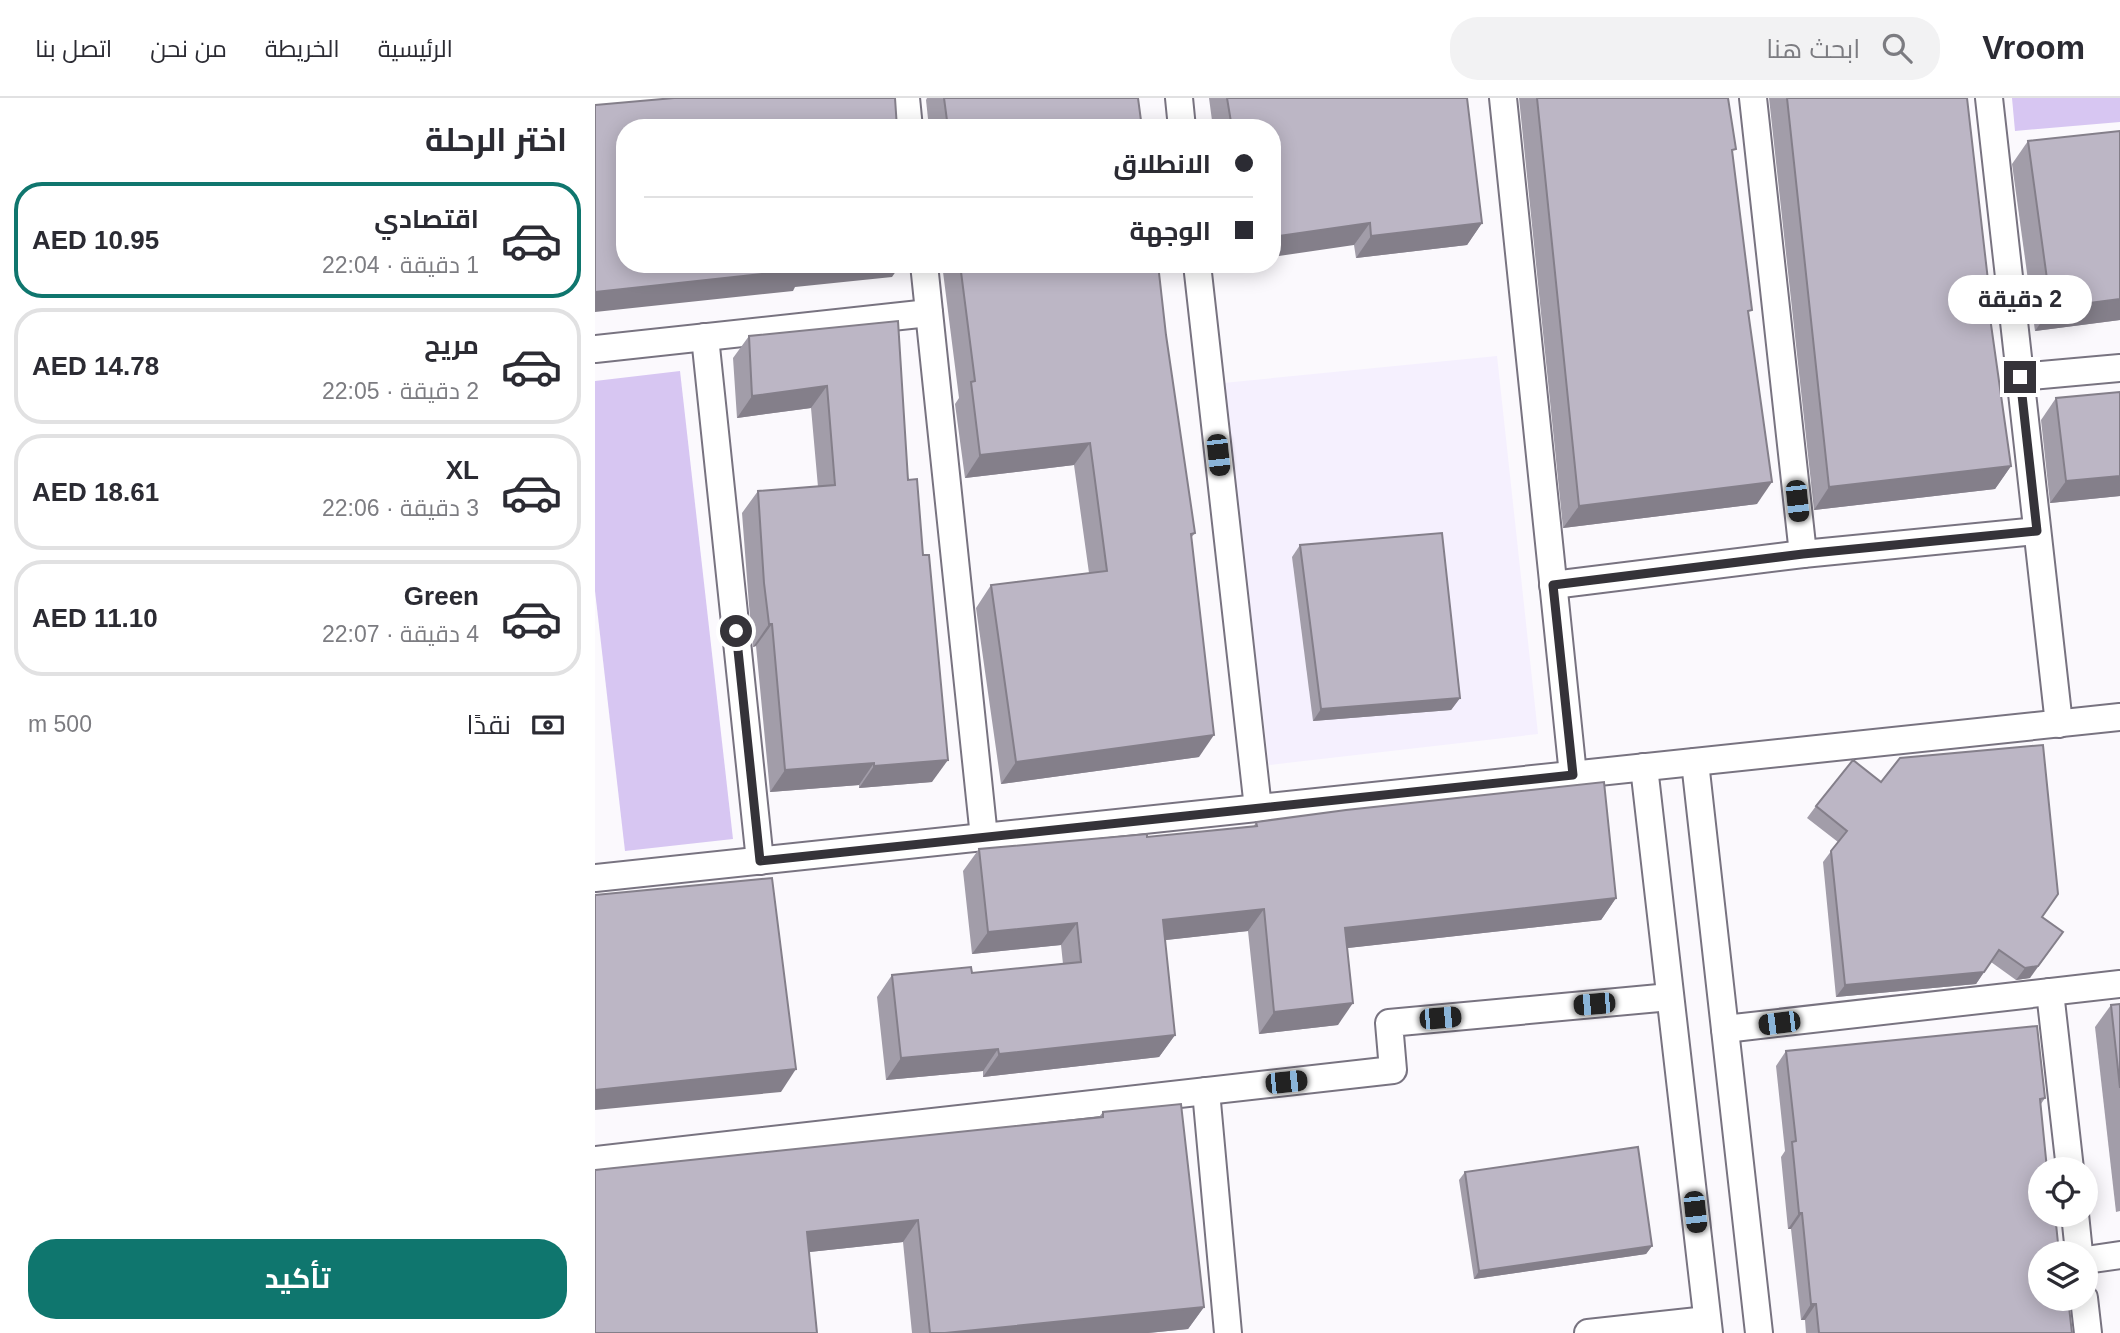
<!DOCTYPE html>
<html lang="ar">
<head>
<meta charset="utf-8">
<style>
  :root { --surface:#fff; --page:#f2f2f3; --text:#2b2b33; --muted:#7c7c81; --line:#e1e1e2; --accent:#0f766e }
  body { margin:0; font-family:Helvetica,Cairo,sans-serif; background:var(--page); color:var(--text); direction:rtl; height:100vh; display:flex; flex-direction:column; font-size:26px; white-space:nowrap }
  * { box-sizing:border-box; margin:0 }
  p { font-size:23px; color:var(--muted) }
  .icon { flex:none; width:38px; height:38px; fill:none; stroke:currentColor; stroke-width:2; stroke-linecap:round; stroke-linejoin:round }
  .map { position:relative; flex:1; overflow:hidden; direction:ltr }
  .details { display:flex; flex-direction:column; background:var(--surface); width:595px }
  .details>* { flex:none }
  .hud { position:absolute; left:21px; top:21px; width:665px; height:154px; border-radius:28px; box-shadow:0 4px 18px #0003; direction:rtl; display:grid; align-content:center; height:154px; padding:0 28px; background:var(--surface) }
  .fabs { position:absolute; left:1433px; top:1059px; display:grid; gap:14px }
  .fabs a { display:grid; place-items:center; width:70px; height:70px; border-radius:50%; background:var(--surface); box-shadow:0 4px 18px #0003; font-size:35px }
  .end { position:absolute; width:32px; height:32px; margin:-16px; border:9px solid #353339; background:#fff; box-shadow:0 0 0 4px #fff }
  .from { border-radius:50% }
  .bubble { position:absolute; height:49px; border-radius:24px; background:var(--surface); box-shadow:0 4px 18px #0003; font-size:23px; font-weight:700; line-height:49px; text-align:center; direction:rtl }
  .car { position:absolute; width:21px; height:42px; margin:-21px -10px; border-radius:9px; box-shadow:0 0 5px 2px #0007; background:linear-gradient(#222 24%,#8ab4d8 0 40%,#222 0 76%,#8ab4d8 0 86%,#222 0) }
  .hud b { display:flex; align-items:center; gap:24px; height:66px; font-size:26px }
  .hud b+b { border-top:2px solid var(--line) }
  .hud i { width:18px; height:18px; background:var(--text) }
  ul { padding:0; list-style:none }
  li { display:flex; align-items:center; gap:21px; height:116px; margin:0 14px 10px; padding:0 14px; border:4px solid var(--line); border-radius:28px }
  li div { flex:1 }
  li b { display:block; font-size:26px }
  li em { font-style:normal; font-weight:700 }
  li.selected { border-color:var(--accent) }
  li>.icon { width:63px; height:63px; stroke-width:1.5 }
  h2 { padding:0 28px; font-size:32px; line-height:84px }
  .pay { display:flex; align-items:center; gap:18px; height:77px; padding:0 28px; font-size:26px }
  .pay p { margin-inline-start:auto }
  .primary-button { display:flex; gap:14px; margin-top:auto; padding:14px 28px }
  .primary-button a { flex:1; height:80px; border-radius:28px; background:var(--accent); color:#fff; font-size:28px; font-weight:700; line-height:80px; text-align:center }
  header { display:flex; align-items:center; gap:42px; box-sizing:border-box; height:98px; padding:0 35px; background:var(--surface); border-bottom:2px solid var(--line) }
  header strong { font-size:33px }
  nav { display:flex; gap:38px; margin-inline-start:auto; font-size:24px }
  .search { width:490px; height:63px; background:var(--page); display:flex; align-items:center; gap:18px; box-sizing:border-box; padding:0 24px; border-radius:28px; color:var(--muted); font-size:26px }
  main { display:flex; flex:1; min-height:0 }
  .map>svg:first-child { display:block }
  .built { fill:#f5f0fe }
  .green { fill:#d7c6f2 }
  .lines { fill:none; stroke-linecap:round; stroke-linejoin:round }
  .minor-casing { stroke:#787380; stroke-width:30 }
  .minor { stroke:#fff; stroke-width:26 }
  .wall { fill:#a29da9 }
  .shaded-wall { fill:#847f8a }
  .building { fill:#bcb6c5; stroke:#847f8a; stroke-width:2 }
  .route { stroke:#353339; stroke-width:9 }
</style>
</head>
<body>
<header>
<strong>Vroom</strong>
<div class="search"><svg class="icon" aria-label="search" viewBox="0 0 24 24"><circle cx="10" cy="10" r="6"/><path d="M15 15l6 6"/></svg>ابحث هنا</div>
<nav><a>الرئيسية</a><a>الخريطة</a><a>من نحن</a><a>اتصل بنا</a></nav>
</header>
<main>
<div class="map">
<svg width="1525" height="1235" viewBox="0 0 1525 1235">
  <rect width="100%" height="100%" fill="#fbf9fd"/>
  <!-- built -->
  <polygon class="built" points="902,258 943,636 674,667 628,285"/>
  <!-- green -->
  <g class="green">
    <polygon points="1417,0 1525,0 1525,24 1420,33"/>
    <polygon points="85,273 138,741 30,753 0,493 0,283"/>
  </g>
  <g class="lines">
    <!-- minor casing -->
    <g class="minor-casing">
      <g id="minor">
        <polyline points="311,0 314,30"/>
        <polyline points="584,0 587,30"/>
        <polyline points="908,0 978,677"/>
        <polyline points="1158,0 1208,456"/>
        <polyline points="1394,0 1464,626"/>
        <polyline points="0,8 73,0"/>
        <polyline points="329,166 389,739"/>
        <polyline points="602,166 663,710"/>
        <polyline points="110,239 165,763"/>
        <polyline points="0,251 334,215"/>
        <polyline points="1425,279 1525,270"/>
        <polyline points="958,487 1208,456 1442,433"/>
        <polyline points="1100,664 1164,1235"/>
        <polyline points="1049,669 1114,1235"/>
        <polyline points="0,780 1525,619"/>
        <polyline points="1455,894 1475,1071"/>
        <polyline points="1130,931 1525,886"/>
        <polyline points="611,993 633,1235"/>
        <polyline points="0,1062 798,972 794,925 1075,899"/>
        <polyline points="1480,1116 1484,1155"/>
        <polyline points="1491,1162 1525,1157"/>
        <polyline points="1489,1200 1493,1235"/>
        <polyline points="993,1235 1112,1222"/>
      </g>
    </g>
    <!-- minor -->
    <use href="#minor" class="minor"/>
  </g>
  <!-- wall -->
  <g class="wall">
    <polygon points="332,0 543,0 547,30 334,30 331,2"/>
    <polygon points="614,0 872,0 887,125 872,147 761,160 759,147 677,30 618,30"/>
    <polygon points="924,0 1133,0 1137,56 1154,217 1162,406 968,430"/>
    <polygon points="1174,0 1372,0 1394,191 1391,195 1416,368 1400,391 1219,412"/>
    <polygon points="1433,43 1525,222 1440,233 1417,66"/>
    <polygon points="347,166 563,166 571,237 600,435 596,440 604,659 406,686 381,510 396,487 494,475 479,367 370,380 360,306 364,300"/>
    <polygon points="303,223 313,382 337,684 264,690 264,687 175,694 161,548 158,549 154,507 147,415 163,393 223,389 216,310 142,320 138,260 154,238"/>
    <polygon points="1525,294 1525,398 1455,405 1446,322 1461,300"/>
    <polygon points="705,447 865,600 856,612 718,623 697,459"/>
    <polygon points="1221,708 1447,819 1435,880 1421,882 1396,864 1381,886 1241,899 1228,764 1243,744 1212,720"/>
    <polygon points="661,724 1021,800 1006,822 752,850 743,927 664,936 653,833 570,842 580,937 564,959 388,979 388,973 291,982 282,899 297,877 377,875 468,866 466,847 377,856 368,773 384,751 552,739 659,728"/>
    <polygon points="1525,906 1525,1113 1521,1114 1500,929 1516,907"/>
    <polygon points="1191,953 1450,1000 1446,1006 1446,1155 1477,1235 1211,1235 1210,1222 1206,1222 1196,1131 1193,1131 1186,1059 1190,1053 1181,968"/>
    <polygon points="508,1014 609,1209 593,1231 553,1235 317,1235 308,1144 214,1154 0,1235 504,1019"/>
    <polygon points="870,1074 1057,1148 1051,1156 879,1181 864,1082"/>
  </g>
  <!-- shaded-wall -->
  <g class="shaded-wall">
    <polygon points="775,125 759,147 677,159 677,139"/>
    <polygon points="887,125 872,147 761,160 776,138"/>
    <polygon points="222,166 306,166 297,179 200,189 198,193 0,214 0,194"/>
    <polygon points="1525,201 1525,222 1440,233 1456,210"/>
    <polygon points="232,288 216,310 142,320 157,298"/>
    <polygon points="495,345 479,367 370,380 385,357"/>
    <polygon points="1416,368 1400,391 1219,412 1234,389"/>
    <polygon points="1525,378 1525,398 1455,405 1471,383"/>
    <polygon points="1177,384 1162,406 968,430 984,408"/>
    <polygon points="174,526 177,526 161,548 158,549"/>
    <polygon points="865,600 856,612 718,623 726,611"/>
    <polygon points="619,637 604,659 406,686 421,664"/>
    <polygon points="353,662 337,684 264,690 279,668"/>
    <polygon points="279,665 264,687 175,694 190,672"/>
    <polygon points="1021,800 1006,822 735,852 750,830"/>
    <polygon points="669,811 653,833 553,844 568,822"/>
    <polygon points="482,825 466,847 377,856 393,834"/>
    <polygon points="1468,834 1435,880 1421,882 1430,870"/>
    <polygon points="1389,874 1381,886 1241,899 1250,887"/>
    <polygon points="758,905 743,927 664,936 679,914"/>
    <polygon points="580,937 564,959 388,979 404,956"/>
    <polygon points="403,951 388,973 291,982 306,960"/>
    <polygon points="201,971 186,994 0,1012 0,992"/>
    <polygon points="1204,1115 1207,1115 1196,1131 1193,1131"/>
    <polygon points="323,1122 308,1144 196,1156 212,1134"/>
    <polygon points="1057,1148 1051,1156 879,1181 884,1173"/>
    <polygon points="1216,1206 1221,1206 1210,1222 1206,1222"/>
    <polygon points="609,1209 593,1231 553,1235 350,1235"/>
  </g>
  <!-- building -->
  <g class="building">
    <polygon points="79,0 300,0 302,30 30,30 30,166 222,166 213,167 213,171 0,194 0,7"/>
    <polygon points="349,0 543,0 547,30 353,30"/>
    <polygon points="632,0 872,0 887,125 776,138 775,125 677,139 677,30 637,30"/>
    <polygon points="942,0 1133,0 1141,51 1137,52 1157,212 1153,213 1177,384 984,408"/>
    <polygon points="1192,0 1372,0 1394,191 1391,191 1416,368 1234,389"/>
    <polygon points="1525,33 1525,201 1456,210 1433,43"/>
    <polygon points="365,166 563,166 571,237 600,435 596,436 619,637 421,664 396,487 512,473 495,345 385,357 376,284 380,283"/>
    <polygon points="303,223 313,382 322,381 328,457 334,457 353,662 279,668 279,665 190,672 177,526 174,526 169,485 163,393 240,387 232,288 157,298 154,238"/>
    <polygon points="1525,294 1525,378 1471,383 1461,300"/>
    <polygon points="847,435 865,600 726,611 705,447"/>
    <polygon points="1448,647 1463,796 1447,819 1468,834 1443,868 1430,870 1404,852 1389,874 1250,887 1236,753 1252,733 1221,708 1258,662 1286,684 1305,660"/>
    <polygon points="1009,684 1021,800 750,830 758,905 679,914 669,811 568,822 580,937 404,956 403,951 306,960 297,877 376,869 377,875 486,864 482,825 393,834 384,751 552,736 552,739 662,728 661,724 751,712"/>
    <polygon points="177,780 201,971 0,992 0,797"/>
    <polygon points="1525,906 1525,990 1516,907"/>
    <polygon points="1442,928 1450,1000 1445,1001 1452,1071 1446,1071 1446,1116 1460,1116 1464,1155 1446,1155 1446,1200 1473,1200 1477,1235 1224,1235 1221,1206 1216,1206 1207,1115 1204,1115 1197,1044 1201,1043 1191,953"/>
    <polygon points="586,1006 609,1209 350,1235 335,1235 323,1122 212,1134 222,1235 0,1235 0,1072 508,1019 508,1014"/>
    <polygon points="1043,1049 1057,1148 884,1173 870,1074"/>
  </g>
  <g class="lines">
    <!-- route -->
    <polyline class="route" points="141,533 165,763 978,677 958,487 1208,456 1442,433 1425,279"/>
  </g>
</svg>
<div class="fabs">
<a><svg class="icon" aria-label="locate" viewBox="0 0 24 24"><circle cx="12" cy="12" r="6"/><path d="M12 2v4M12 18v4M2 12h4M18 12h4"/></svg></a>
<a><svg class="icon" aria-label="layers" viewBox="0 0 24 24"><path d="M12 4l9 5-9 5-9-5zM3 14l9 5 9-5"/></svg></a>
</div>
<i class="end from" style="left:141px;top:533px"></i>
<i class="end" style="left:1425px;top:279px"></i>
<div class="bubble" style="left:1353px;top:177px;width:144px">2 دقيقة</div>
<i class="car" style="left:623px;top:357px;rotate:174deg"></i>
<i class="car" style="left:1202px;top:403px;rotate:174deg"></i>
<i class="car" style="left:999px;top:906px;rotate:265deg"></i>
<i class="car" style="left:845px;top:920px;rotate:85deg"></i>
<i class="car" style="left:1184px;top:925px;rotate:263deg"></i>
<i class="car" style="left:691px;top:984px;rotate:84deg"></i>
<i class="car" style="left:1100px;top:1114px;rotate:174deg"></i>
<div class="hud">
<b><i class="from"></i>الانطلاق</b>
<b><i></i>الوجهة</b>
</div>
</div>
<section class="details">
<h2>اختر الرحلة</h2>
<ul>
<li class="selected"><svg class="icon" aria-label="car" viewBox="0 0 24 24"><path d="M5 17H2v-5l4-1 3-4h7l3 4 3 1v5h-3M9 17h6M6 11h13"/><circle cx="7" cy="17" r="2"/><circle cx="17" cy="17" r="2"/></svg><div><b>اقتصادي</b><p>1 دقيقة · 22:04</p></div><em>AED 10.95</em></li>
<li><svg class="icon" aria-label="car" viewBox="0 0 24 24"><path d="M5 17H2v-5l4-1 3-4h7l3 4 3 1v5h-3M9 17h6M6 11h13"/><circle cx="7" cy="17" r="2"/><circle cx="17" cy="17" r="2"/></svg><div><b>مريح</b><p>2 دقيقة · 22:05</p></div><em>AED 14.78</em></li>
<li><svg class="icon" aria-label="car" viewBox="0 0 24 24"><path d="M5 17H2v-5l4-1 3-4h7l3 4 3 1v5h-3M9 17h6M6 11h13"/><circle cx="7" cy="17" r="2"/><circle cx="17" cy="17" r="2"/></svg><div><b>XL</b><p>3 دقيقة · 22:06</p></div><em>AED 18.61</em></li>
<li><svg class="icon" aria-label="car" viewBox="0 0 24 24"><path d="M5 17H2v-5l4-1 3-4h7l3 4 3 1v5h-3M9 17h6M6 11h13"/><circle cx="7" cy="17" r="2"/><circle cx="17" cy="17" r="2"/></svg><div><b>Green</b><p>4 دقيقة · 22:07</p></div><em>AED 11.10</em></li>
</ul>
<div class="pay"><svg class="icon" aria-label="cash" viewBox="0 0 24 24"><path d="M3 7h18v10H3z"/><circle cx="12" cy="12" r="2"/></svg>نقدًا<p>500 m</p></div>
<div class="primary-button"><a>تأكيد</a></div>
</section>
</main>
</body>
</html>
